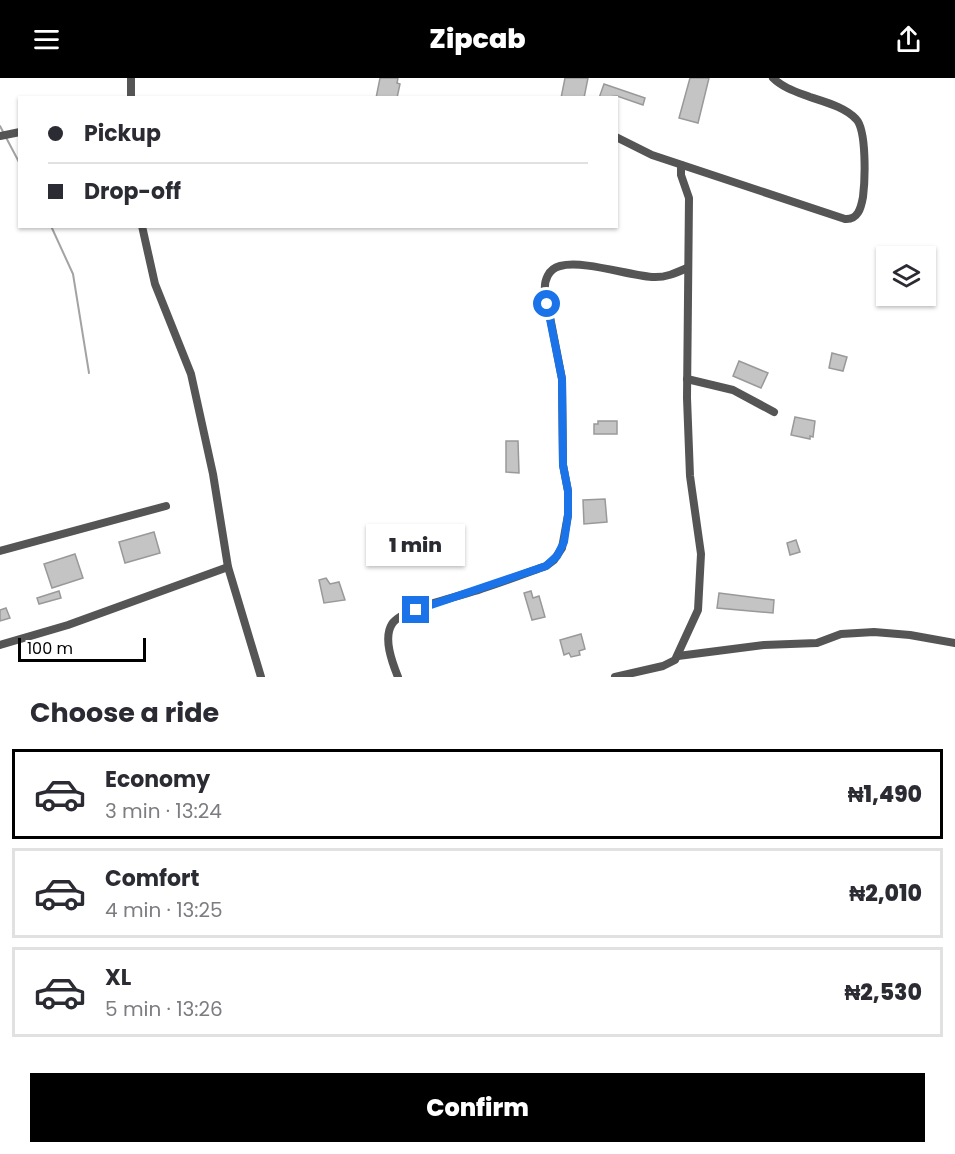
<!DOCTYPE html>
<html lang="en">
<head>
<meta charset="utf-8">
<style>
  :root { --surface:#fff; --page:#f7f7f7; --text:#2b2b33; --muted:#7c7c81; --line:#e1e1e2; --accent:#000 }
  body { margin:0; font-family:Poppins,sans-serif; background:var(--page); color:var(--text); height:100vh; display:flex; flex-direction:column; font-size:22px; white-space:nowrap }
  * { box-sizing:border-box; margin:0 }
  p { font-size:20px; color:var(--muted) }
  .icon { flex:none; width:33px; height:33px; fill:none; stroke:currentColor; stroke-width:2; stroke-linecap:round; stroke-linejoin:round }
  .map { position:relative; height:599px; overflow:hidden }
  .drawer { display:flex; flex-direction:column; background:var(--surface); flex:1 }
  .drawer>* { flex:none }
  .banner { position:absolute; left:18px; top:18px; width:600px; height:132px; border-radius:0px; box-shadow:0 2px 4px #0004; display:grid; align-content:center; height:132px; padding:0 30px; background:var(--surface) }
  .buttons { position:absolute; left:876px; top:168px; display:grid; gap:12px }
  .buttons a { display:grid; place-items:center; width:60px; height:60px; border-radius:0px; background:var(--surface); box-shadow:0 2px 4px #0004; font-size:30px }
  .scale { position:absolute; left:18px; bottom:15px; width:128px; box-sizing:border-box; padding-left:6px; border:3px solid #000; border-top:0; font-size:16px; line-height:21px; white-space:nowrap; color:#000; -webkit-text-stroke:4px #fff; paint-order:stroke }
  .end { position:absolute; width:27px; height:27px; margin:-14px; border:8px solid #1a73e8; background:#fff; box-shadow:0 0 0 3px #fff }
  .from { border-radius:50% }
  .bubble { position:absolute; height:42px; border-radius:0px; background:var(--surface); box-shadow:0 2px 4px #0004; font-size:20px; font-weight:800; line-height:42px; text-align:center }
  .banner b { display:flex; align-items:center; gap:21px; height:57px; font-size:22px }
  .banner b+b { border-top:2px solid var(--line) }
  .banner i { width:15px; height:15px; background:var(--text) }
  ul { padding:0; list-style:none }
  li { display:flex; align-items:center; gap:18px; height:90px; margin:0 12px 9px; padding:0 18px; border:3px solid var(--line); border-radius:0px }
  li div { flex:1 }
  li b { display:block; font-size:22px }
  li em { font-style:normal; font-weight:800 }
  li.active { border-color:var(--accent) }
  li>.icon { width:54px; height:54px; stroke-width:1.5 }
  h2 { padding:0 30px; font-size:27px; line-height:72px }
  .button { display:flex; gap:12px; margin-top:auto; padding:12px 30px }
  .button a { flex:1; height:69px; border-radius:0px; background:var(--accent); color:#fff; font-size:24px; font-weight:800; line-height:69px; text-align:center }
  header { display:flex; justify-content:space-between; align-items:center; height:78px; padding:0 30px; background:var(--accent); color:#fff; font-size:27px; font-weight:800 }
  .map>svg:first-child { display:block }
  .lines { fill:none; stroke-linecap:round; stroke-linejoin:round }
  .stream { stroke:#a3a3a3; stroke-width:2 }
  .building { fill:#c4c4c4; stroke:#999; stroke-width:1.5 }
  .minor { stroke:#555; stroke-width:8 }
  .route { stroke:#1a73e8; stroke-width:8 }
</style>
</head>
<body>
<header><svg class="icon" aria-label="menu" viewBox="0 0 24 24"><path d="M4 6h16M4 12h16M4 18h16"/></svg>Zipcab<svg class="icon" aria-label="share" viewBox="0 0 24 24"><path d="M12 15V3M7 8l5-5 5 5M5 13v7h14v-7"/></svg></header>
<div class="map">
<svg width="955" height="599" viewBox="0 0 955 599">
  <rect width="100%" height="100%" fill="#fff"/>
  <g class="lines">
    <!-- stream -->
    <g class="stream">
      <polyline points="0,48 20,86"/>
      <polyline points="51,148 73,196 89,295"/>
    </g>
  </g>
  <!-- building -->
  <g class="building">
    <polygon points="380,0 398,0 397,5 400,6 397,20 376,20"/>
    <polygon points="565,0 588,0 584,20 561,20"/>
    <polygon points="690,0 709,0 698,45 679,40"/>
    <polygon points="604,6 645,20 643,27 617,18 599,20"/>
    <polygon points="832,275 847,279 843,293 829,290"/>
    <polygon points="739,283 768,295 761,310 733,298"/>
    <polygon points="795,339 815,343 813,359 810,358 810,361 791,357"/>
    <polygon points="598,343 617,343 617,356 594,356 594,346 598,346"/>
    <polygon points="506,363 518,363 519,395 506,394"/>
    <polygon points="605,421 607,444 584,446 583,422"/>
    <polygon points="154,454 160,475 125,485 119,464"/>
    <polygon points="796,462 800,474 790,477 787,465"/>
    <polygon points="75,476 83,500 52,510 44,486"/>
    <polygon points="326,500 330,506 339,504 345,522 324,525 319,502"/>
    <polygon points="59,513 61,520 39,526 37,520"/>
    <polygon points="531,513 533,520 539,518 545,539 532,542 524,515"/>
    <polygon points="719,515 774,522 773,535 717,530"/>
    <polygon points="6,530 10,540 0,543 0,532"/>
    <polygon points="581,556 585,571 579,573 580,577 571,579 569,575 564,577 560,562"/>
  </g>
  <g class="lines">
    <!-- minor -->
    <g class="minor">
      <polyline points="131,0 131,20"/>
      <polyline points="0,58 20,54"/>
      <path d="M616 59 652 77 845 141C858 142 861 130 863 119 865 103 867 52 856 41 845 29 825 24 810 19 797 14 783 10 773 0"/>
      <polyline points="142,148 155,206 191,296 213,396 228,489 261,599"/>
      <polyline points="687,301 733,312 774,334"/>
      <polyline points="0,473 166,428"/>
      <polyline points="0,567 68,547 228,489"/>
      <polyline points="678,578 764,567 817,565 841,556 874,554 910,557 955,565"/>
      <path d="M398 599C392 584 383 560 392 546 402 530 462 518 481 511 503 504 524 496 546 488L554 482 562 470 568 437V413L563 387 562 301 545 213C544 203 548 191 560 188 583 182 627 197 652 199 665 200 676 195 687 190"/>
      <polyline points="615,599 663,588 675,582 698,532 701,476 690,398 687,320 689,120 681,97 681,87"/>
    </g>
  </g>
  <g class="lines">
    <!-- route -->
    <polyline class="route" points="416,532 546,488 557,478 564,464 568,437 568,413 563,387 562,301 547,226"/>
  </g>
</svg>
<div class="buttons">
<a><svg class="icon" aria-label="layers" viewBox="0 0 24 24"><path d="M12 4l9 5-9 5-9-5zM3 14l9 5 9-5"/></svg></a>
</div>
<div class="scale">100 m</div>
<i class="end from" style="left:547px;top:226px"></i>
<i class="end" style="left:416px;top:532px"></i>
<div class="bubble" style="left:366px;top:446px;width:99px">1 min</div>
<div class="banner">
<b><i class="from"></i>Pickup</b>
<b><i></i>Drop-off</b>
</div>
</div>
<section class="drawer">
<h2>Choose a ride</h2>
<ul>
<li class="active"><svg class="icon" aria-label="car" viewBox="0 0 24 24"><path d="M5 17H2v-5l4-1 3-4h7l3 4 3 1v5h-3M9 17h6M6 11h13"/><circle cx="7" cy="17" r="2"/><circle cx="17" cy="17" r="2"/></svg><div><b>Economy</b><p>3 min · 13:24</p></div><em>₦1,490</em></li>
<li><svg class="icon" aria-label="car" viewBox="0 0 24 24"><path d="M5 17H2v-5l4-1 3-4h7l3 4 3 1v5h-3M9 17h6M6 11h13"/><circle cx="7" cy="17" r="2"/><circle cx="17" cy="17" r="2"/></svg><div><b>Comfort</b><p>4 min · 13:25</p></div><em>₦2,010</em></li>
<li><svg class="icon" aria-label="car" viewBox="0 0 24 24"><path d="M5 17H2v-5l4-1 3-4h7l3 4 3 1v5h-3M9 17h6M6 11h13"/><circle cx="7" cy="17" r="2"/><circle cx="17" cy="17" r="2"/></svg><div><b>XL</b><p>5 min · 13:26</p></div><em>₦2,530</em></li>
</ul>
<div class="button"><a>Confirm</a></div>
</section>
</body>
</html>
